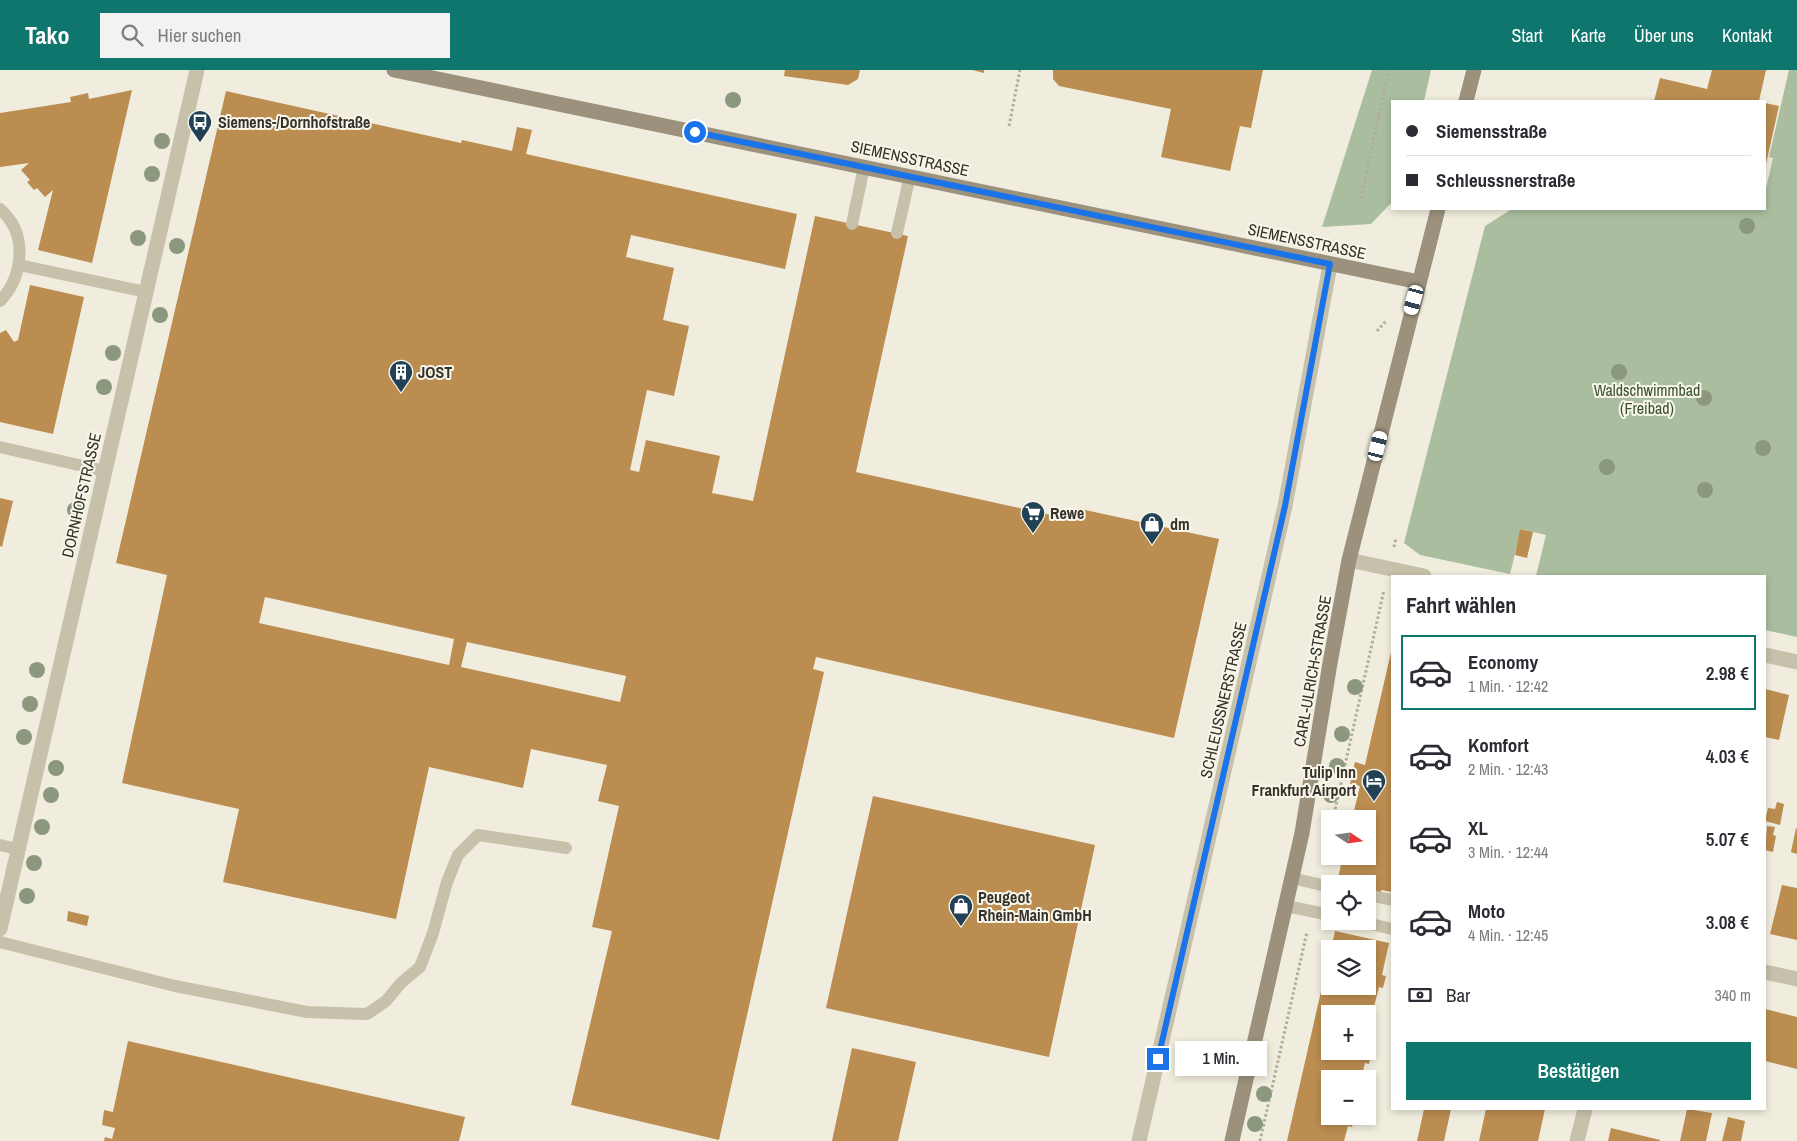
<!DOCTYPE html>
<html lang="de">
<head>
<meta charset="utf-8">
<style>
  :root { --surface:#fff; --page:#f2f2f3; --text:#2b2b33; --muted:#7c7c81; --line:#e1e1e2; --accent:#0f766e }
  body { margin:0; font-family:"Archivo Narrow",sans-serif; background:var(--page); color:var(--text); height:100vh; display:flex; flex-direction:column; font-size:19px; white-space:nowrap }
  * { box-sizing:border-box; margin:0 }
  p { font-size:16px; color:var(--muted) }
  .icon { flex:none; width:28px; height:28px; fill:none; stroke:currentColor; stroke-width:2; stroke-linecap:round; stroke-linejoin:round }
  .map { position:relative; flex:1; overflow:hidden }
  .details { position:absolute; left:1391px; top:505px; width:375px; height:535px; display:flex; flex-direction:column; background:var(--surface); border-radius:0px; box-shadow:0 2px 8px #0003 }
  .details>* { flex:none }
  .banner { position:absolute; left:1391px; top:30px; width:375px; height:110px; border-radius:0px; box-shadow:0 2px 8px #0003; display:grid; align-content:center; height:110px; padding:0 15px; background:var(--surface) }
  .needle { width:32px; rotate:103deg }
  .controls { position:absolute; left:1321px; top:740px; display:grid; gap:10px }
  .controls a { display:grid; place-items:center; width:55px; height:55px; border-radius:0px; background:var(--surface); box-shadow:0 2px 8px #0003; font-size:25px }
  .end { position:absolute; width:22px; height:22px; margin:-11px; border:6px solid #1a73e8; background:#fff; box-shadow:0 0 0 2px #fff }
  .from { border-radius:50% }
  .bubble { position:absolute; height:35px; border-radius:0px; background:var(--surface); box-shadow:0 2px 8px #0003; font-size:16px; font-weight:600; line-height:35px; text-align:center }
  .car { position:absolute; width:15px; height:30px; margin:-15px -8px; border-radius:6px; box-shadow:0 0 4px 1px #0007; background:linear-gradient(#fff 24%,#345 0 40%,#fff 0 76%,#345 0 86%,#fff 0) }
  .banner b { display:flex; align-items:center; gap:18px; height:48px; font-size:19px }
  .banner b+b { border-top:1px solid var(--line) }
  .banner i { width:12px; height:12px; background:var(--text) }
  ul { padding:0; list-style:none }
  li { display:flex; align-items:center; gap:15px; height:75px; margin:0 10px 8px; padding:0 5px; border:2px solid transparent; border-radius:0px }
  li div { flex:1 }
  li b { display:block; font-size:19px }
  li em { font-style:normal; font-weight:600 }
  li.on { border-color:var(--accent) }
  li>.icon { width:45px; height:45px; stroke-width:1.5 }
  h2 { padding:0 15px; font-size:22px; line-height:60px }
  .pay { display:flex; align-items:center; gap:12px; height:55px; padding:0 15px; font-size:19px }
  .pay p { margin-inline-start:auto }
  .action { display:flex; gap:10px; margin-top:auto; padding:10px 15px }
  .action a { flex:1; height:58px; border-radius:0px; background:var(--accent); color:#fff; font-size:20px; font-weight:600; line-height:58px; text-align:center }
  header { display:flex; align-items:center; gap:30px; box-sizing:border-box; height:70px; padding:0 25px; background:var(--accent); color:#fff }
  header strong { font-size:24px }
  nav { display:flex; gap:28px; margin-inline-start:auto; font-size:18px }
  .search { width:350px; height:45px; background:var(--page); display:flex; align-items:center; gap:12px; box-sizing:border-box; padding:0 18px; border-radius:0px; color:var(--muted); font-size:19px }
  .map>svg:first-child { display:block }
  .green { fill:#aabe9f }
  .building { fill:#bb8d51; fill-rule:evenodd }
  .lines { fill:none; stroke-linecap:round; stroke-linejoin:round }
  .path { stroke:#b3ac95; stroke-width:3; stroke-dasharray:2.5 2.5; stroke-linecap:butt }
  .lane { stroke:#c7c1ab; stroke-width:12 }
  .street { stroke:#c7c1ab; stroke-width:15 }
  .secondary { stroke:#9b917c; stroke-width:15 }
  .tree { fill:#8c987e }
  .route { stroke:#1a73e8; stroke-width:6 }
  .labels { text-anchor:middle; stroke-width:4; stroke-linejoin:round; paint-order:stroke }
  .poi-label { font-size:16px; font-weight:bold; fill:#363129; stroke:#f8f6ea; text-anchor:start }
  .street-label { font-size:16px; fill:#363129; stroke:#f8f6ea }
  .park-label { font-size:16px; fill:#3a522f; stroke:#f8f6ea }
</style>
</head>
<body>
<header>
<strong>Tako</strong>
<div class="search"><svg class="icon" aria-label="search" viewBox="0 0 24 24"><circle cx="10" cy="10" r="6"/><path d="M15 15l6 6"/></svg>Hier suchen</div>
<nav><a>Start</a><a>Karte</a><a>Über uns</a><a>Kontakt</a></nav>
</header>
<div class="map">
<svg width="1797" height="1071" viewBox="0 0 1797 1071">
  <rect width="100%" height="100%" fill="#f0edde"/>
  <!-- green -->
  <g class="green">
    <polygon points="1372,0 1431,0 1424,31 1392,31 1392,132 1371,154 1322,157"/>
    <polygon points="1789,0 1797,0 1797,567 1765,560 1765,506 1536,506 1546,465 1521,459 1510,504 1420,485 1404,473 1485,156 1512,139 1765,139 1765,123 1773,88 1769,87"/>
  </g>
  <!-- building -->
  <g class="building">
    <polygon points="785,0 860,0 858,9 848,15 784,6"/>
    <polygon points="972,0 984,0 984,3"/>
    <polygon points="1053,0 1263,0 1251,58 1240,56 1230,101 1161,87 1171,39 1059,16 1053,9"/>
    <polygon points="1712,0 1766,0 1759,31 1654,31 1660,8 1707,19"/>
    <polygon points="132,20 92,193 38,180 53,120 45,127 37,118 34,120 27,112 30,110 21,100 29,93 0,97 0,43 71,32 70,27 88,23 89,29"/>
    <path d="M226 21 461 73 462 70 512 81 517 57 532 60 526 84 797 144 785 199 631 165 626 187 674 198 663 250 689 256 674 326 647 320 630 400 639 402 646 370 720 386 712 423 753 431 815 146 908 166 856 402 1074 450 1076 438 1219 469 1174 668 816 587 813 599 824 602 719 1070 571 1035 612 861 592 857 619 736 598 731 607 695 531 679 523 718 429 697 396 849 223 812 239 739 122 713 167 505 116 493ZM265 527 454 569 449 595 259 553ZM467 572 626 606 620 632 461 597Z"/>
    <polygon points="1765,33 1779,36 1766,94 1765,94"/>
    <polygon points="30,215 84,227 53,364 0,352 0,263 6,260 14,272 18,270"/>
    <polygon points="0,428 13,431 2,477 0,476"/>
    <polygon points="1520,459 1533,462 1527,488 1515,485"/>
    <polygon points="1392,578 1392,822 1381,820 1381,824 1368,821 1368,814 1338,808 1343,786 1368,786 1368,749 1352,749 1360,716 1350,714 1355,692 1365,695"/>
    <polygon points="1765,619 1789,625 1779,670 1765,667"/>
    <polygon points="873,726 1095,775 1049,987 826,938"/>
    <polygon points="1777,732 1784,734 1780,755 1765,751 1768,738 1775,739"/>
    <polygon points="1767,756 1775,757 1773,765 1776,766 1773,782 1765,780"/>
    <polygon points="1796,758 1797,759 1797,784 1791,782"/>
    <polygon points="1782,815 1797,818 1797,870 1770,864"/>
    <polygon points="68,841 89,846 87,856 67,851"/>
    <polygon points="1335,861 1389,873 1382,905 1386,906 1383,918 1379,917 1371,949 1374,950 1371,968 1375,969 1372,980 1368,979 1368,944 1330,944 1330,981 1371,983 1369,994 1365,993 1361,1009 1330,1009 1330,1046 1355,1046 1352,1057 1348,1056 1344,1071 1287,1071 1329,886 1330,916 1368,916 1368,879 1331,879"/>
    <polygon points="1765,939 1797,947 1797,999 1765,991"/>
    <polygon points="128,971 465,1047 459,1071 104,1071 105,1067 112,1069 115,1058 102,1055 104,1040 113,1042"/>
    <polygon points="852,978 916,992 898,1071 832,1071"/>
    <polygon points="1424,1039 1451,1039 1444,1071 1417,1071"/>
    <polygon points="1486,1039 1545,1039 1538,1071 1479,1071"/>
    <polygon points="1687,1039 1712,1043 1706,1071 1680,1071"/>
    <polygon points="1728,1047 1745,1051 1741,1071 1722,1071"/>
    <polygon points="1611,1058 1660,1070 1660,1071 1608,1071"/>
  </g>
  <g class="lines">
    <!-- path -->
    <g class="path">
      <polyline points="1009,56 1020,0"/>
      <polyline points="1361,128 1389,0"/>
      <polyline points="1377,261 1386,251"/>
      <polyline points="1394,477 1396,468"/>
      <polyline points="1333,749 1384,520"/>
      <polyline points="1322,795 1330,761"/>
      <polyline points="1260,1071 1307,862"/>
    </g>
    <!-- lane -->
    <g class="lane">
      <path d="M0 139C28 163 24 206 0 231"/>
      <polyline points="852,154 864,97"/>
      <polyline points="897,163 910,106"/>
      <polyline points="19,195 146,222"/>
      <polyline points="0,377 105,401"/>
      <polyline points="0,775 18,779"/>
      <polyline points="1292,808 1330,817"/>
      <polyline points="1368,825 1392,830"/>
      <polyline points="1286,836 1330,845"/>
      <polyline points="1358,851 1392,859"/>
      <polyline points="0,872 175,916 307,942 367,944 386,931 401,913 420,897 433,863 447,812 458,785 478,765 566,778"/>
    </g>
    <!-- street -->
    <g class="street">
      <polyline points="1349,490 1424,506"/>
      <polyline points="1765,585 1797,592"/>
      <polyline points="0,859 197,0"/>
      <polyline points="1765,902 1797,909"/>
      <polyline points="1139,1071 1285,436 1330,195"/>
      <polyline points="1577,1071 1585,1039"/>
    </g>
    <!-- secondary -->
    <g class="secondary">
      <polyline points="394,0 1419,212"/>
      <polyline points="1466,31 1474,0"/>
      <polyline points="1232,1071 1302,763 1330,593 1349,490 1438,139"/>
    </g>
  </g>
  <!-- trees -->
  <g class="tree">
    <circle cx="733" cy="30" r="8"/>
    <circle cx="162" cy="71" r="8"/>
    <circle cx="152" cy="104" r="8"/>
    <circle cx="1747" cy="156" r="8"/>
    <circle cx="138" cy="168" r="8"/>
    <circle cx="177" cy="176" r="8"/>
    <circle cx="160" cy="245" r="8"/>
    <circle cx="113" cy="283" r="8"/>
    <circle cx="1619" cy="302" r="8"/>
    <circle cx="104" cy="317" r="8"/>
    <circle cx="1704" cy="328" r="8"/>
    <circle cx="1763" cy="378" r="8"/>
    <circle cx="1607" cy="397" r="8"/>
    <circle cx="1705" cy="420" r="8"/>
    <circle cx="75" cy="440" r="8"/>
    <circle cx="37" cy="600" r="8"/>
    <circle cx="1355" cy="617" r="8"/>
    <circle cx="30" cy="634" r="8"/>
    <circle cx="1342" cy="664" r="8"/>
    <circle cx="24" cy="667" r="8"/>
    <circle cx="1337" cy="696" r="8"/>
    <circle cx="56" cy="698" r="8"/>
    <circle cx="51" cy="725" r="8"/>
    <circle cx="1331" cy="725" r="8"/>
    <circle cx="42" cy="757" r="8"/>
    <circle cx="34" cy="793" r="8"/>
    <circle cx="27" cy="826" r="8"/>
    <circle cx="1264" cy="1024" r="8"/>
    <circle cx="1255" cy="1054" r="8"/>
  </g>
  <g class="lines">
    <!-- route -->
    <polyline class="route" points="695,62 1330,194 1285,436 1158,989"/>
  </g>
  <!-- icons -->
  <defs>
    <g id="bus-pin" transform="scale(1.25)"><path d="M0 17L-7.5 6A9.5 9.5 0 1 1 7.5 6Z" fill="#224154" stroke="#f8f6ea"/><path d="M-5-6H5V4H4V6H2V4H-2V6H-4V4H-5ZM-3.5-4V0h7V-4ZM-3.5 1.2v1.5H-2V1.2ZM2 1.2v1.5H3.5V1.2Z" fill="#fff"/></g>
    <g id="building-pin" transform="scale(1.25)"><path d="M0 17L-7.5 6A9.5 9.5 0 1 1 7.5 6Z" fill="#224154" stroke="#f8f6ea"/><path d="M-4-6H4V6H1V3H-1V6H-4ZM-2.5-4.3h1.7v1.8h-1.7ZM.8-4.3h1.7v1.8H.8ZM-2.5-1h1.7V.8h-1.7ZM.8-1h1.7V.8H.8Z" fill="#fff"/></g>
    <g id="supermarket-pin" transform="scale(1.25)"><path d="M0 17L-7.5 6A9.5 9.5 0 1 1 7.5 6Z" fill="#224154" stroke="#f8f6ea"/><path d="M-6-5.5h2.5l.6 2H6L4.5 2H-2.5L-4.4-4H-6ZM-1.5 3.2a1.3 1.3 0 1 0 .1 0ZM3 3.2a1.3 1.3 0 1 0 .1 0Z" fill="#fff"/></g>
    <g id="shop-pin" transform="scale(1.25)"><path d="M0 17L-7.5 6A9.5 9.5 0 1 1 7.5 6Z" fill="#224154" stroke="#f8f6ea"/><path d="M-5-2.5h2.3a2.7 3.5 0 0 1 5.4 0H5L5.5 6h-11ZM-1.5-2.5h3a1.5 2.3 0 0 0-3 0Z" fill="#fff"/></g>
    <g id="hotel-pin" transform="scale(1.25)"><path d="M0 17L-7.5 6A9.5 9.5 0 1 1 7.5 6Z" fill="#224154" stroke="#f8f6ea"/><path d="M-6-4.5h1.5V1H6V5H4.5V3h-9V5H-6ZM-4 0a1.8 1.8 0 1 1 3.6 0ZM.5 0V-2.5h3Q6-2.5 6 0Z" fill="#fff"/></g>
  </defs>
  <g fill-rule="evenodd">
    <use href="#bus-pin" x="200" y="52"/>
    <use href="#building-pin" x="401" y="302"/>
    <use href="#supermarket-pin" x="1033" y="443"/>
    <use href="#shop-pin" x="1152" y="454"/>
    <use href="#hotel-pin" x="1374" y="711"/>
    <use href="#shop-pin" x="961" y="836"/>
  </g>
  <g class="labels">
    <!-- poi labels -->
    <g class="poi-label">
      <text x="218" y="58">Siemens-/Dornhofstraße</text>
      <text x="418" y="308">JOST</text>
      <text x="1050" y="449">Rewe</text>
      <text x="1170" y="460">dm</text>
      <text x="1356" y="708" text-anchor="end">Tulip Inn<tspan x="1356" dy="18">Frankfurt Airport</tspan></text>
      <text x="978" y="833">Peugeot<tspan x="978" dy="18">Rhein-Main GmbH</tspan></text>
    </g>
    <!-- street labels -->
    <g class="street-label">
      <text transform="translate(910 88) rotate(12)" y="6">SIEMENSSTRASSE</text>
      <text transform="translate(1307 171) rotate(12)" y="6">SIEMENSSTRASSE</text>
      <text transform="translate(81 425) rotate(-77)" y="6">DORNHOFSTRASSE</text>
      <text transform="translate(1312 601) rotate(-80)" y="6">CARL-ULRICH-STRASSE</text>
      <text transform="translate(1223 630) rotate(-77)" y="6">SCHLEUSSNERSTRASSE</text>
    </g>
    <!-- park labels -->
    <g class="park-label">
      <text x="1647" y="326">Waldschwimmbad<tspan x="1647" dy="18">(Freibad)</tspan></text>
    </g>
  </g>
</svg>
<div class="controls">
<a><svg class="needle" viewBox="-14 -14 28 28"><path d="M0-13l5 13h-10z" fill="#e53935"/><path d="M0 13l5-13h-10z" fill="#7c7c81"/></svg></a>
<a><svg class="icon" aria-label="locate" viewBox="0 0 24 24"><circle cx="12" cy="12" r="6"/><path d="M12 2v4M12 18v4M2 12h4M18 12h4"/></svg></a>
<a><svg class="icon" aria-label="layers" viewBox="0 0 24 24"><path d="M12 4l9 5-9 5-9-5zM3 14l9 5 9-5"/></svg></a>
<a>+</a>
<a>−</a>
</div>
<i class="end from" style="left:695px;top:62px"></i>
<i class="end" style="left:1158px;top:989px"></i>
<div class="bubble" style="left:1175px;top:971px;width:92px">1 Min.</div>
<i class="car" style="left:1414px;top:230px;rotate:195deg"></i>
<i class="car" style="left:1378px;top:376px;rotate:14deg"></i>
<div class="banner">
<b><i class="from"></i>Siemensstraße</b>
<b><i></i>Schleussnerstraße</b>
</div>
<section class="details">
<h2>Fahrt wählen</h2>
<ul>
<li class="on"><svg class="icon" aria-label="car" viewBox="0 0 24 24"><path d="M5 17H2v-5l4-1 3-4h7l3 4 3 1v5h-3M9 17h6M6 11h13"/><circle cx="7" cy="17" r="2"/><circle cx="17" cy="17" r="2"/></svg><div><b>Economy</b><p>1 Min. · 12:42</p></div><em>2.98 €</em></li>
<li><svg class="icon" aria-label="car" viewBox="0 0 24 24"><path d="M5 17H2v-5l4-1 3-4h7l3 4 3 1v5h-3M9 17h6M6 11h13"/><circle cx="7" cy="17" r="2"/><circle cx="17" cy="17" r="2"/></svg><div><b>Komfort</b><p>2 Min. · 12:43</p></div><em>4.03 €</em></li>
<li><svg class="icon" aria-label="car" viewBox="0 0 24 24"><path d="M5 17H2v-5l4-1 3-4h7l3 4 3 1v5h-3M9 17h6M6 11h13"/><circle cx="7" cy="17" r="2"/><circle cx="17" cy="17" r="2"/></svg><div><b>XL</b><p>3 Min. · 12:44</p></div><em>5.07 €</em></li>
<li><svg class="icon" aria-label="car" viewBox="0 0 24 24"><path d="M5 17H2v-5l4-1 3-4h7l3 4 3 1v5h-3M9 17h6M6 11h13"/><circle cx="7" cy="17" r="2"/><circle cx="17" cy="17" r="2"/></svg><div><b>Moto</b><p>4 Min. · 12:45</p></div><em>3.08 €</em></li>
</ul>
<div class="pay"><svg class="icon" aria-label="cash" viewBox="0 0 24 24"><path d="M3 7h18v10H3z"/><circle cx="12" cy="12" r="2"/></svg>Bar<p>340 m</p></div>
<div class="action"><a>Bestätigen</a></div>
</section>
</div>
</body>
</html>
